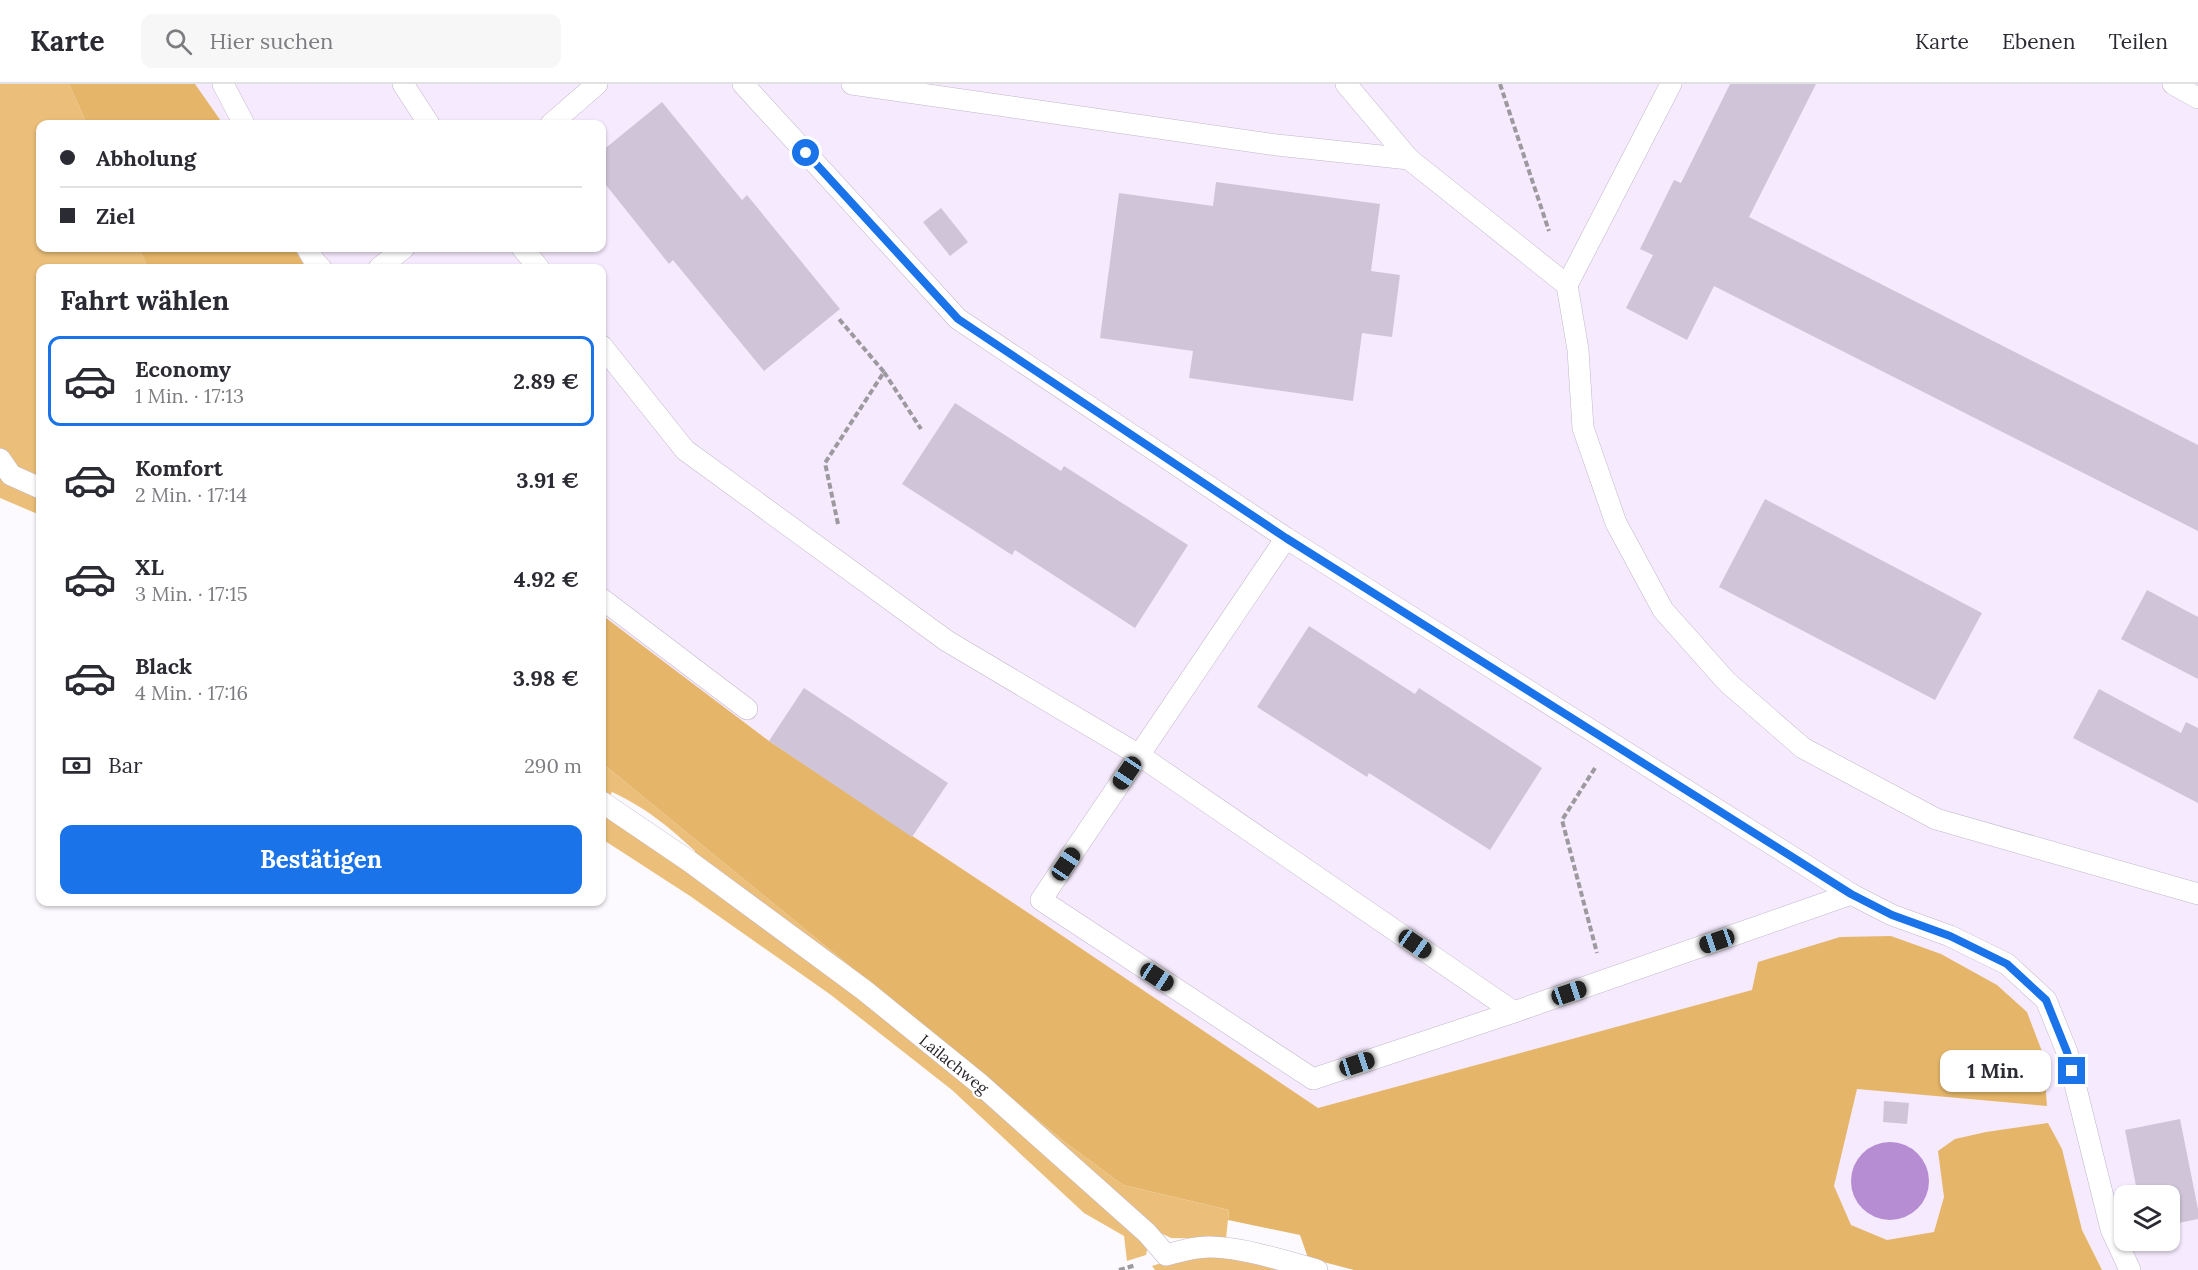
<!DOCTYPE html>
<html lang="de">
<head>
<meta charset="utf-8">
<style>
  :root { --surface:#fff; --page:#f7f7f7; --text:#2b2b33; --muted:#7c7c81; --line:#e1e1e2; --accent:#1a73e8 }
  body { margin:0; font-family:Lora,serif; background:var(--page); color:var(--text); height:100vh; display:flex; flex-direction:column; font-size:22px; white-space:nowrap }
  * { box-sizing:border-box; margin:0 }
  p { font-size:20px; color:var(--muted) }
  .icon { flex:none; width:33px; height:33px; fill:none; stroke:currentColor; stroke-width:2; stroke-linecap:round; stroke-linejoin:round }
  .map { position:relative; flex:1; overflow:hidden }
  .drawer { position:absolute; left:36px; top:180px; width:570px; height:642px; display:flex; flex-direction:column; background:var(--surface); border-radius:12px; box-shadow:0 2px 4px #0004 }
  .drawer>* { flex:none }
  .top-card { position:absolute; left:36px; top:36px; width:570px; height:132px; border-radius:12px; box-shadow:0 2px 4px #0004; display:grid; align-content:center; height:132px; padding:0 24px; background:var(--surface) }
  .buttons { position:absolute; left:2114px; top:1101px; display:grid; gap:12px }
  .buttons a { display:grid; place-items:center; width:66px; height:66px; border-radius:12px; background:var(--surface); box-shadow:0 2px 4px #0004; font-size:30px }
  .end { position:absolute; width:27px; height:27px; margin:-14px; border:8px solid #1a73e8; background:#fff; box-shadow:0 0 0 3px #fff }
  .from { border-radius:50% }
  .bubble { position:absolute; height:42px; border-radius:12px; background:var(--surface); box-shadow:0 2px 4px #0004; font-size:20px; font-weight:700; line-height:42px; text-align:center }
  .car { position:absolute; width:18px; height:36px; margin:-18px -9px; border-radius:8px; box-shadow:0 0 4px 2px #0007; background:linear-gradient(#222 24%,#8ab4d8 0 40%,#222 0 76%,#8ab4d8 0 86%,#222 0) }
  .top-card b { display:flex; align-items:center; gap:21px; height:57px; font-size:22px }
  .top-card b+b { border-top:2px solid var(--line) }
  .top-card i { width:15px; height:15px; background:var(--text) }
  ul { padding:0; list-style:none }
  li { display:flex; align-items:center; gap:18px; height:90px; margin:0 12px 9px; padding:0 12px; border:3px solid transparent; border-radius:12px }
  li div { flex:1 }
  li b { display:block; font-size:22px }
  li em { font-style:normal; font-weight:700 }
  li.selected { border-color:var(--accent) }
  li>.icon { width:54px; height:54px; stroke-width:1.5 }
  h2 { padding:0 24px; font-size:27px; line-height:72px }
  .pay { display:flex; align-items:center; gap:15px; height:66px; padding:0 24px; font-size:22px }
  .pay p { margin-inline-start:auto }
  .action { display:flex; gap:12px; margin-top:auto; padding:12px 24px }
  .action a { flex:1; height:69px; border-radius:12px; background:var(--accent); color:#fff; font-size:24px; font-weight:700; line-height:69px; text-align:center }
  header { display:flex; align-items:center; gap:36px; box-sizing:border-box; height:84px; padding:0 30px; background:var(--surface); border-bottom:2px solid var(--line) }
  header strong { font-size:28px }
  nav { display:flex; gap:33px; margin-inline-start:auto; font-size:21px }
  .search { width:420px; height:54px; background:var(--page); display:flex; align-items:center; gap:15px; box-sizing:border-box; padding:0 21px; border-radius:12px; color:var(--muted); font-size:22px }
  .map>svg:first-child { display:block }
  .built { fill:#f6eafe; fill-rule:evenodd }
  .green { fill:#ebbf7a }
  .forest { fill:#e5b66a }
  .water { fill:#b68cd2 }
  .building { fill:#d0c5d8 }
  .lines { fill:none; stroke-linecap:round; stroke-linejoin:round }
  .service-casing { stroke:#c2b7c9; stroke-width:22 }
  .path { stroke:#9d9a9f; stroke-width:4; stroke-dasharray:6 3; stroke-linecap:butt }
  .service { stroke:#fff; stroke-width:21 }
  .route { stroke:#1a73e8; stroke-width:8 }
  .labels { text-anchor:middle; stroke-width:4.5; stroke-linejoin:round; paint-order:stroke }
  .street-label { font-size:16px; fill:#231f25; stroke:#fff }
</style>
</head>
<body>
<header>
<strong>Karte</strong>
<div class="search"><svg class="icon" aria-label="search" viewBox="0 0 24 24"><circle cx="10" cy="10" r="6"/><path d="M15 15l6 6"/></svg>Hier suchen</div>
<nav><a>Karte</a><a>Ebenen</a><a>Teilen</a></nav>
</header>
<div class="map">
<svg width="2198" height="1186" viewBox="0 0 2198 1186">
  <rect width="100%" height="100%" fill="#fcfafe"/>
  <!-- built -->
  <path class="built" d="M69 0H2198V1186H1707L1066 1059 602 679V184H148L139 164H602V40H87ZM2124 1112H2169V1156H2124Z"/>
  <!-- green -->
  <g class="green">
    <polygon points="0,0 69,0 87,40 40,40 40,164 139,164 148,184 40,184 40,397 0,379"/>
    <polygon points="0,393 40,410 40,431 0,414"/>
    <path d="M602 679 1066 1059 1123 1101 1229 1126 1226 1155 1171 1154 1148 1143 695 777V767C668 742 646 724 612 708L609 714 602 710Z"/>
    <polygon points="602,724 687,783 977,1004 1148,1162 1146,1171 1127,1177 1124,1152 1084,1129 952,1006 831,911 690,812 602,755"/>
    <polygon points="1196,1168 1295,1186 1155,1186 1152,1182"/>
  </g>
  <!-- forest -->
  <g class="forest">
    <polygon points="69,0 195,0 223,40 87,40"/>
    <polygon points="139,164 294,164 306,184 148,184"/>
    <polygon points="602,531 769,657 1027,828 1318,1024 1752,906 1758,878 1840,853 1891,852 1941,870 1997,901 2027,928 2043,970 2047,1022 1857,1005 1834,1102 1851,1141 1887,1156 1934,1148 1944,1113 1938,1067 1955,1055 1986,1048 2048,1039 2062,1065 2082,1146 2102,1186 1354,1186 1308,1174 1300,1151 1228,1136 1229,1126 1123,1101 1066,1059 602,679"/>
  </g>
  <!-- water -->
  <circle class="water" cx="1890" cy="1097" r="39"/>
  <!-- building -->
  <g class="building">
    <polygon points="1730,0 1816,0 1749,133 2198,361 2198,447 1714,202 1687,256 1626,224 1653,171 1640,165 1674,96 1681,99"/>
    <polygon points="662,18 742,116 747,111 840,225 764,287 673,176 669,180 602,96 602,67"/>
    <polygon points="1216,98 1380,120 1371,187 1400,191 1392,253 1362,249 1353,317 1189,294 1193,267 1100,254 1119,109 1213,122"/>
    <polygon points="941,124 968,158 950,172 923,138"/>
    <polygon points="955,319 1061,387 1064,382 1188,461 1135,544 1015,466 1012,471 902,400"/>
    <polygon points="1765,415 1982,529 1935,616 1719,503"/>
    <polygon points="2147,506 2198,533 2198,595 2121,555"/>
    <polygon points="1309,542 1415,610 1419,604 1542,684 1490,766 1369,689 1367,693 1257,623"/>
    <polygon points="804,604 948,699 912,753 769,657"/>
    <polygon points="2099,605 2181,649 2186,638 2198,644 2198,719 2073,654"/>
    <polygon points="1884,1017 1909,1019 1907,1040 1883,1038"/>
    <polygon points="2180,1035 2198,1125 2198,1135 2169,1141 2169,1112 2138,1112 2125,1046"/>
  </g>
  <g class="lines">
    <!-- service casing -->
    <g class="service-casing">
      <g id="service">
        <polyline points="223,0 244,40"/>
        <polyline points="403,0 429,40"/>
        <polyline points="743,0 958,235 1286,454 1851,810 1892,831 1950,852 2007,880 2046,916 2067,968 2111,1145 2130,1186"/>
        <polyline points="852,0 1277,61 1409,75 1567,201 1578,266 1583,344 1616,439 1663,526 1727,598 1803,664 1936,735 2198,810"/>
        <polyline points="1346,0 1409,75"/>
        <polyline points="2173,0 2198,14"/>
        <polyline points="551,40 597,0"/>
        <polyline points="307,164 315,178 321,184"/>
        <polyline points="522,164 539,184"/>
        <polyline points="379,184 404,164"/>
        <polyline points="1567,201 1671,0"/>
        <polyline points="602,262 685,366 947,557 1139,671 1514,928"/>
        <polyline points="0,375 11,391 40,404"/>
        <polyline points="1286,454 1041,816 1313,995 1514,928 1851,810"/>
        <polyline points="602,515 747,625"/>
        <path d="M602 718 689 777 864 906 980 1000 1147 1149 1166 1171C1181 1167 1196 1162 1212 1163 1245 1164 1285 1177 1317 1186"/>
      </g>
    </g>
    <!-- path -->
    <g class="path">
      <polyline points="1500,0 1549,147"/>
      <polyline points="884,288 921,345"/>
      <polyline points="838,440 825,379 884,288 839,235"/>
      <polyline points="1595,684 1562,736 1597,869"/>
      <polyline points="1119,1186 1136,1181"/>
    </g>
    <!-- service -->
    <use href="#service" class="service"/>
  </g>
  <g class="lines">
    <!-- route -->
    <polyline class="route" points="806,69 958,235 1286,454 1851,810 1892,831 1950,852 2007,880 2046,916 2067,968 2072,987"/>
  </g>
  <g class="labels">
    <!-- street labels -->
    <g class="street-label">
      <text transform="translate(954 980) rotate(39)" y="6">Lailachweg</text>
    </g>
  </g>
</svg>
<div class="buttons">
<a><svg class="icon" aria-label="layers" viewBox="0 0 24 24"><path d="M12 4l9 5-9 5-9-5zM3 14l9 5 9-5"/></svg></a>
</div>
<i class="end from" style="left:806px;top:69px"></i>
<i class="end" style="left:2072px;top:987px"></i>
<div class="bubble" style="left:1940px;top:966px;width:111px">1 Min.</div>
<i class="car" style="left:1127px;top:689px;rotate:214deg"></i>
<i class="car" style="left:1066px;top:780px;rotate:34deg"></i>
<i class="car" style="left:1717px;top:857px;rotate:251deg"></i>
<i class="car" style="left:1415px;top:860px;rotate:125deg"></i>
<i class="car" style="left:1157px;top:893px;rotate:123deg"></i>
<i class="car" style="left:1569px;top:909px;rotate:71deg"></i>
<i class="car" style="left:1357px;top:980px;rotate:72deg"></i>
<div class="top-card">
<b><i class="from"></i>Abholung</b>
<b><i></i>Ziel</b>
</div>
<section class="drawer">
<h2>Fahrt wählen</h2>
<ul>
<li class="selected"><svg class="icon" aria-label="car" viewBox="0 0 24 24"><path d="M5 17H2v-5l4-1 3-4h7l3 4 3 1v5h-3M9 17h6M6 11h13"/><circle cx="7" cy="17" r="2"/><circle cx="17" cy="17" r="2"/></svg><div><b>Economy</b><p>1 Min. · 17:13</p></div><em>2.89 €</em></li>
<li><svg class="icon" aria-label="car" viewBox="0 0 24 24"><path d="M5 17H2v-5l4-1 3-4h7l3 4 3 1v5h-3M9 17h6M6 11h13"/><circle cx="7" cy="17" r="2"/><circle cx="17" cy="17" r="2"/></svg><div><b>Komfort</b><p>2 Min. · 17:14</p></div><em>3.91 €</em></li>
<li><svg class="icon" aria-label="car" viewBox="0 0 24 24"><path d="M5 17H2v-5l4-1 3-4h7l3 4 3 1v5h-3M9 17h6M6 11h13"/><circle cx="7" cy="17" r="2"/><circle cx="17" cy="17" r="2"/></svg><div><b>XL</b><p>3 Min. · 17:15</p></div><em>4.92 €</em></li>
<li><svg class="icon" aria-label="car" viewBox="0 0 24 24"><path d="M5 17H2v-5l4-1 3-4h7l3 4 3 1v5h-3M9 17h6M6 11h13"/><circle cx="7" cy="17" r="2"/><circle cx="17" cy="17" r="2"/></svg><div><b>Black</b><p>4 Min. · 17:16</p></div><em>3.98 €</em></li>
</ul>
<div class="pay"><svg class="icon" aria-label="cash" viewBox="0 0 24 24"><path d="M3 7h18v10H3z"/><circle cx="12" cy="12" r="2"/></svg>Bar<p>290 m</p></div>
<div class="action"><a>Bestätigen</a></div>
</section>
</div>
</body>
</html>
